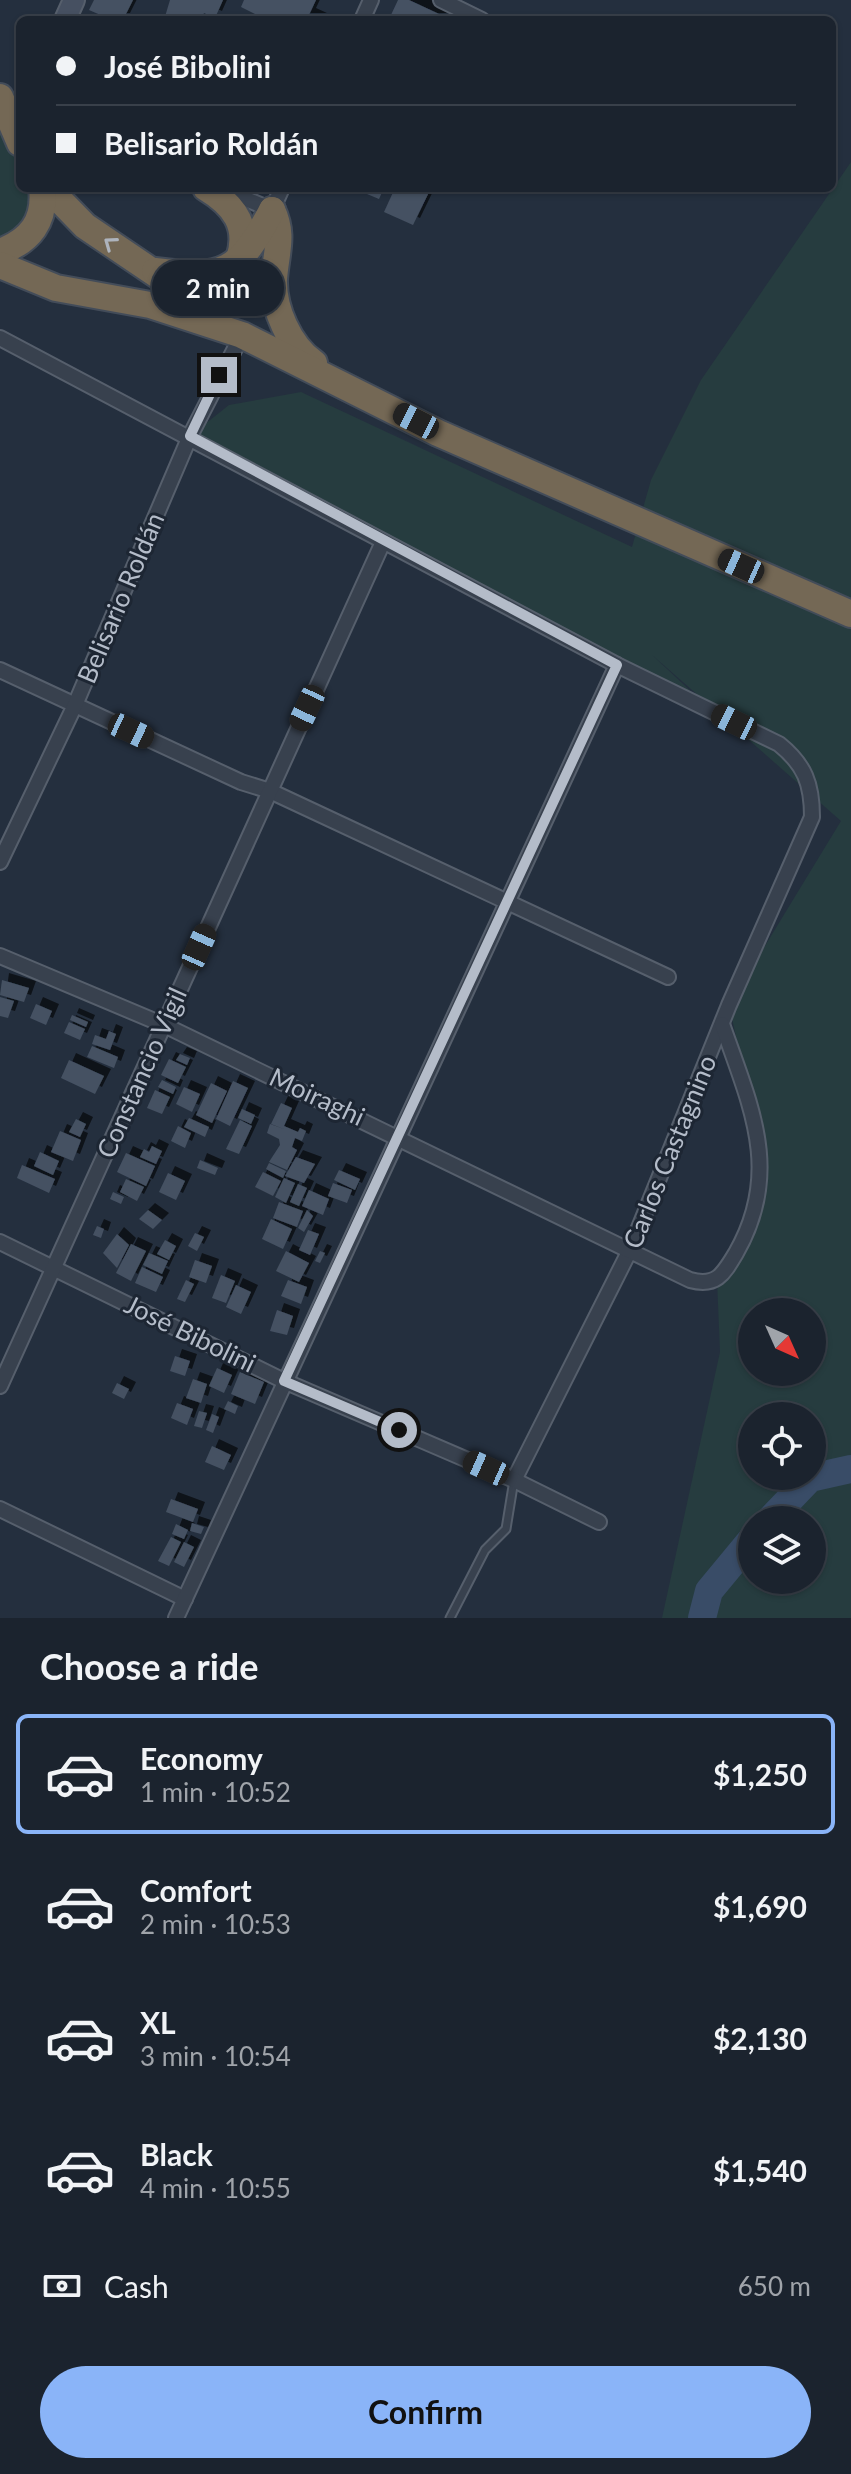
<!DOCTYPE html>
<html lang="en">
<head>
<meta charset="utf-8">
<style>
  :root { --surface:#1b232e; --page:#282f3a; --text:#f1f3f6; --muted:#a0a4aa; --line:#39404a; --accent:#8ab4f8 }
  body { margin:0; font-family:Lato,sans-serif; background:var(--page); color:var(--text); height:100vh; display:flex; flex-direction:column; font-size:30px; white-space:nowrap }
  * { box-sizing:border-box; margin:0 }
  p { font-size:26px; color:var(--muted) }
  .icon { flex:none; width:44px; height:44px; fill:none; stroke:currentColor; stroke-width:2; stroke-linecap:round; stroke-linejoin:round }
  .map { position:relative; height:1618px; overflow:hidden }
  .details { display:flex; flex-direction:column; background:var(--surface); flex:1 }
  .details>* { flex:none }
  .banner { position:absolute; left:16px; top:16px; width:820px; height:176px; border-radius:12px; box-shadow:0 2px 6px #0004,0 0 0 2px var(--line); display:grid; align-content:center; height:176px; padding:0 40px; background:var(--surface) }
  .needle { width:52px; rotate:135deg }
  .buttons { position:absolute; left:738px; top:1298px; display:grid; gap:16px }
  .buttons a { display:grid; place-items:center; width:88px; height:88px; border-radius:50%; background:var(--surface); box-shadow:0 2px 6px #0004,0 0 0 2px var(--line); font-size:40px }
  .end { position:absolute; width:36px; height:36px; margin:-18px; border:10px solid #b4bcc9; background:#111; box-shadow:0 0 0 4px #111 }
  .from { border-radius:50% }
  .bubble { position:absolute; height:56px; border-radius:28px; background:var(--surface); box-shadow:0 2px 6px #0004,0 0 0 2px var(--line); font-size:26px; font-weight:700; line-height:56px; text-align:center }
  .car { position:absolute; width:24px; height:48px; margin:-24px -12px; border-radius:10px; box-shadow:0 0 6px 2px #0007; background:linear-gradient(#222 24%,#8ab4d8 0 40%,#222 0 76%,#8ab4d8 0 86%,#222 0) }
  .banner b { display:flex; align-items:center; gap:28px; height:76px; font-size:30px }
  .banner b+b { border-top:2px solid var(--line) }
  .banner i { width:20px; height:20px; background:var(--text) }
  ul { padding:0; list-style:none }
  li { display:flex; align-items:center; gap:24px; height:120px; margin:0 16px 12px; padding:0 24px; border:4px solid transparent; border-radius:12px }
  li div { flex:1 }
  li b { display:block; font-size:30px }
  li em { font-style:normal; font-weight:700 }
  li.on { border-color:var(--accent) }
  li>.icon { width:72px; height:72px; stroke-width:1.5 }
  h2 { padding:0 40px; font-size:36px; line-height:96px }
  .pay { display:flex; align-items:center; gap:20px; height:88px; padding:0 40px; font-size:30px }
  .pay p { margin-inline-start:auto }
  .primary-button { display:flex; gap:16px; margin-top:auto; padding:16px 40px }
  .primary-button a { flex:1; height:92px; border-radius:48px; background:var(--accent); color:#111; font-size:32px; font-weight:700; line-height:92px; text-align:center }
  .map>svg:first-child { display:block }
  .green { fill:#263c3f; fill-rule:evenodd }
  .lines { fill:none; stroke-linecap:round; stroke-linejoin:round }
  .river { stroke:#394c67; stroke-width:28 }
  .building { fill:#455162; filter:url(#shadow) }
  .lane-casing { stroke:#565f6c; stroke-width:11 }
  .street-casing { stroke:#565f6c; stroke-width:18 }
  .secondary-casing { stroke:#565f6c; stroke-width:24 }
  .highway-casing { stroke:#434c59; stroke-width:30 }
  .lane { stroke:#38414e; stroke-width:7 }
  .street { stroke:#38414e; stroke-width:14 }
  .secondary { stroke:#465061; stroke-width:20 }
  .highway { stroke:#746855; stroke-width:26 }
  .oneway { stroke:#aeb4bd }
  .route { stroke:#b4bcc9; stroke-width:10 }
  .labels { text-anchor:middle; stroke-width:6; stroke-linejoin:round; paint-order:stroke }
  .street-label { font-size:26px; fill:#b4bcc9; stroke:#1d2633 }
</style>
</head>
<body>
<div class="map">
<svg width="851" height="1618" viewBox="0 0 851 1618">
  <defs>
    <filter id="shadow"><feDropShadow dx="7" dy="-7" stdDeviation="0" flood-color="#0009"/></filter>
  </defs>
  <rect width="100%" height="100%" fill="#242f3e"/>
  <!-- green -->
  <g class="green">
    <polygon points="0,133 20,160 20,188 31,188 34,195 20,232 0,241"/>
    <path d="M851 162V1618H662L720 1352 717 1280 747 1233 761 1149 729 1005 841 821 651 654 712 711 190 436 229 405 301 392 632 547 651 480 701 380ZM752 1312H812V1372H752ZM752 1416H812V1476H752ZM752 1520H812V1580H752Z"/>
  </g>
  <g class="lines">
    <!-- river -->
    <g class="river">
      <polyline points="770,1520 810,1478 851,1469"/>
      <polyline points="702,1618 709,1591 752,1539"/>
    </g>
  </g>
  <!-- building -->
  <g class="building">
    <polygon points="94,0 133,0 123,20 112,20 89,10"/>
    <polygon points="170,0 223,0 215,18 204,13 201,20 164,20"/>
    <polygon points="244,0 316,0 309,15 320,20 255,20 257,15 241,7"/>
    <polygon points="398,0 409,0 452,20 402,20 391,15"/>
    <polygon points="370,188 384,188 379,199 367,194"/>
    <polygon points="395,188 431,188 413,225 384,212"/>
    <polygon points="2,980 29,988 24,1002 0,995"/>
    <polygon points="0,997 14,1001 8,1018 0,1016"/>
    <polygon points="36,1004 52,1011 46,1025 30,1018"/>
    <polygon points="72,1015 88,1022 86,1027 70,1020"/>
    <polygon points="69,1022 85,1029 80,1040 64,1033"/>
    <polygon points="109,1031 116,1034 110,1050 92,1044 95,1035 106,1039"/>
    <polygon points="92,1046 118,1057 114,1068 87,1057"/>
    <polygon points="180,1054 190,1058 187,1065 176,1060"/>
    <polygon points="169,1059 186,1067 178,1083 161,1075"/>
    <polygon points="69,1060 104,1076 95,1094 61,1078"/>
    <polygon points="162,1080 176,1087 173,1094 158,1087"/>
    <polygon points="233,1081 248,1088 230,1126 216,1119"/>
    <polygon points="211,1083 227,1091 212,1123 196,1115"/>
    <polygon points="184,1087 200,1094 192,1112 176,1104"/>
    <polygon points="155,1090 170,1097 162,1114 147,1108"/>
    <polygon points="281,1103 292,1108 284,1126 298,1132 300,1128 306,1131 302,1141 295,1138 292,1147 297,1150 287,1170 269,1162 280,1145 279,1139 267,1133 270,1124 284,1129 271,1124"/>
    <polygon points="242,1109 255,1115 251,1124 238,1118"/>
    <polygon points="189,1118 209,1127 205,1137 184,1127"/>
    <polygon points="76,1119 86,1124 80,1137 69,1132"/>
    <polygon points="240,1120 252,1126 239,1154 226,1149"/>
    <polygon points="178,1126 191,1133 185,1148 171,1141"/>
    <polygon points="60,1131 81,1140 73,1161 51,1152"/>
    <polygon points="152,1146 162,1151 156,1164 140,1157 144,1149 149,1152"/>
    <polygon points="40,1152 59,1161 53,1175 34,1166"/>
    <polygon points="126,1153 155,1166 146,1186 117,1172"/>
    <polygon points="296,1157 315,1164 304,1183 285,1176"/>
    <polygon points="200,1160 218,1168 215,1175 197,1168"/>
    <polygon points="269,1163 286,1171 283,1178 266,1169"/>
    <polygon points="22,1165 55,1179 49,1193 17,1178"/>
    <polygon points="339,1170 360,1179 355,1190 334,1180"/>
    <polygon points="263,1172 281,1181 273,1196 255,1187"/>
    <polygon points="168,1173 185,1181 176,1200 159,1192"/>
    <polygon points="284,1178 295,1183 286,1203 275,1197"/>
    <polygon points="126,1179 144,1187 137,1201 120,1192"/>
    <polygon points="333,1183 352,1190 347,1203 328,1196"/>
    <polygon points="298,1184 307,1188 299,1206 290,1202"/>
    <polygon points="309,1190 329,1199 323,1215 302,1206"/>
    <polygon points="113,1192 124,1197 121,1204 110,1199"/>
    <polygon points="279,1202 303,1211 297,1227 273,1218"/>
    <polygon points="148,1210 162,1220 153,1229 139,1219"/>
    <polygon points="307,1210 313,1216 304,1232 298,1228"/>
    <polygon points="271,1219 292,1229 283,1249 262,1239"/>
    <polygon points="97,1226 104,1229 101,1238 93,1235"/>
    <polygon points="308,1230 319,1234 310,1255 299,1250"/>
    <polygon points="195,1233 204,1237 197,1251 188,1246"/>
    <polygon points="117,1234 129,1245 117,1268 103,1253"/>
    <polygon points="165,1240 176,1246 169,1260 157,1254"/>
    <polygon points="131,1244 146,1251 131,1281 116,1273"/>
    <polygon points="286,1251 309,1263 299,1282 276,1271"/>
    <polygon points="320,1251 325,1253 320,1263 315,1261"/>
    <polygon points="149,1253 168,1261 162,1274 143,1265"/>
    <polygon points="195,1260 212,1266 206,1283 189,1277"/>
    <polygon points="142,1267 163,1277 156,1292 135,1283"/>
    <polygon points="221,1275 235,1281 226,1303 212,1298"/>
    <polygon points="186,1280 194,1284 185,1302 177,1299"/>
    <polygon points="288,1280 307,1287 301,1304 281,1296"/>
    <polygon points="236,1285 251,1292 241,1314 226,1307"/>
    <polygon points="277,1310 293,1316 287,1335 270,1331"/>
    <polygon points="175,1356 190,1361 185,1376 170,1371"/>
    <polygon points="217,1368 232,1375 224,1393 209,1386"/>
    <polygon points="240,1372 264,1382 255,1404 231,1394"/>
    <polygon points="193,1379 207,1384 201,1403 186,1398"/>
    <polygon points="117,1383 129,1389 124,1399 112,1393"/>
    <polygon points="228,1401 238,1406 235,1414 224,1409"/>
    <polygon points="177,1403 193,1409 187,1425 171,1418"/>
    <polygon points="199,1411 207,1413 202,1428 194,1426"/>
    <polygon points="212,1414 219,1417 213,1433 206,1430"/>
    <polygon points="212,1446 231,1455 224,1470 205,1462"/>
    <polygon points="171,1499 198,1509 193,1522 166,1512"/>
    <polygon points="192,1523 204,1527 201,1534 190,1531"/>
    <polygon points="176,1524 188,1530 184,1539 172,1534"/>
    <polygon points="171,1537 181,1542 169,1566 158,1561"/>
    <polygon points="184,1542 194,1547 184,1567 174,1562"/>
  </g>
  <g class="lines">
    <!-- lane casing -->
    <g class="lane-casing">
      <polyline id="lane" points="450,1618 485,1550 506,1529 514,1480"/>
    </g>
    <!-- street casing -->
    <g class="street-casing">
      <g id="street">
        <polyline points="441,0 482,20"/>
        <polyline points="362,20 371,0"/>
        <polyline points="220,188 272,210 282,188"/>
        <path d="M0 338 617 665 779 744C805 765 812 784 812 817L729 1005 630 1250 514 1480"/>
        <polyline points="0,670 241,782 270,791 668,977"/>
        <polyline points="0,862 75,705 190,436 242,335"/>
        <path d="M0 956 164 1025 690 1280C716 1287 723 1275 736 1253 783 1171 750 1105 722 1024"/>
        <polyline points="0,1242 284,1381 514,1480 599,1522"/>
        <polyline points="0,1386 383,542"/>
        <polyline points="0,1509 185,1599"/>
        <polyline points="176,1618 617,665"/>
      </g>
    </g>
    <!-- secondary casing -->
    <g class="secondary-casing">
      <polyline id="secondary" points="65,20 74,0"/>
    </g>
    <!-- highway casing -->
    <g class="highway-casing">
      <g id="highway">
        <polyline points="0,97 20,143"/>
        <polyline points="48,188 85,226 215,314"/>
        <path d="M206 188C234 205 250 226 239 259"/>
        <path d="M272 210C284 235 276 252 274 279 273 308 289 346 314 363"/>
        <path d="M0 252C30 241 46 221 42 188"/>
        <polyline points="0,265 56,288 150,305 242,335 438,433 851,614"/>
        <path d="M155 271C225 280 239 272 272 210"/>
      </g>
    </g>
    <!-- lane -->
    <use href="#lane" class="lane"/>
    <!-- street -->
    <use href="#street" class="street"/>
    <!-- secondary -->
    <use href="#secondary" class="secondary"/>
    <!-- highway -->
    <use href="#highway" class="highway"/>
  </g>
  <!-- one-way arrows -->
  <defs><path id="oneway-chevron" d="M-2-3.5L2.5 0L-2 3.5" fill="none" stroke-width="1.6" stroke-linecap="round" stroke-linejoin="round" transform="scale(2)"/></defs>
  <use class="oneway" href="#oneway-chevron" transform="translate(110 243) rotate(-144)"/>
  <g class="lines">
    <!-- route -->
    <polyline class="route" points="219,375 190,436 617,665 284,1381 399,1430"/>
  </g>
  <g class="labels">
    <!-- street labels -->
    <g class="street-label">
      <text transform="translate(121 598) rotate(-67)" y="9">Belisario Roldán</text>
      <text transform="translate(142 1073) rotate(-66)" y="9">Constancio Vigil</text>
      <text transform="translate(317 1097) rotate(25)" y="9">Moiraghi</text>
      <text transform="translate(670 1152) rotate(-68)" y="9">Carlos Castagnino</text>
      <text transform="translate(190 1334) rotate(26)" y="9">José Bibolini</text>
    </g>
  </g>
</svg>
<div class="buttons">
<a><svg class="needle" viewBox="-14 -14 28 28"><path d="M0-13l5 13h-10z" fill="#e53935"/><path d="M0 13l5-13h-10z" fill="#a0a4aa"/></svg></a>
<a><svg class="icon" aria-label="locate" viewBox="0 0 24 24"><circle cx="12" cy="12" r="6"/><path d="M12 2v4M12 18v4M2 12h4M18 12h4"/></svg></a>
<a><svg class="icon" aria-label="layers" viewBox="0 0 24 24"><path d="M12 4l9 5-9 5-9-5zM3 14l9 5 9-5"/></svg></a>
</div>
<i class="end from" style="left:399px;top:1430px"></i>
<i class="end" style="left:219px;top:375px"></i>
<div class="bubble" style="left:152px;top:260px;width:132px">2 min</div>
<i class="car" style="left:416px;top:421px;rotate:297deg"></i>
<i class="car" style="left:741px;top:566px;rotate:294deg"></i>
<i class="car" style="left:307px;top:708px;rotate:205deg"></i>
<i class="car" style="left:734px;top:722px;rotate:296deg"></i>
<i class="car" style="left:131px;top:731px;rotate:115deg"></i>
<i class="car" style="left:199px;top:947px;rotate:24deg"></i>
<i class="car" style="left:486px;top:1468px;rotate:294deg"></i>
<div class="banner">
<b><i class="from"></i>José Bibolini</b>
<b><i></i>Belisario Roldán</b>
</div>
</div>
<section class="details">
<h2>Choose a ride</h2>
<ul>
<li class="on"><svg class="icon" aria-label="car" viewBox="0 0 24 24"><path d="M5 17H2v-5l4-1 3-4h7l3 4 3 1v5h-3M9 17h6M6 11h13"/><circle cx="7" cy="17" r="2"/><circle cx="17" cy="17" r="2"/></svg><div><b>Economy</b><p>1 min · 10:52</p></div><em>$1,250</em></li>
<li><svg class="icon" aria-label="car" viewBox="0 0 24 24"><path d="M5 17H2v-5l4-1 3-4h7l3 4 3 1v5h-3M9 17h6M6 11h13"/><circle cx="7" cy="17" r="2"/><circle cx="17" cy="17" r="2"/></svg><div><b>Comfort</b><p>2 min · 10:53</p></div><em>$1,690</em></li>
<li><svg class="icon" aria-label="car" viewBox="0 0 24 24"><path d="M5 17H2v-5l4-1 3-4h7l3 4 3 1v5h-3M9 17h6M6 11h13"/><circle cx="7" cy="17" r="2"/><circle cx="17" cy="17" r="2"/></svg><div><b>XL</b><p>3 min · 10:54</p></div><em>$2,130</em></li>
<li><svg class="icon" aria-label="car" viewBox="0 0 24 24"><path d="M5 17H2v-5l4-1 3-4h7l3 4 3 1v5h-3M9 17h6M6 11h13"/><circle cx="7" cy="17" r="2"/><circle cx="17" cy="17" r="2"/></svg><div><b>Black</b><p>4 min · 10:55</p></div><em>$1,540</em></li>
</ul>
<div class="pay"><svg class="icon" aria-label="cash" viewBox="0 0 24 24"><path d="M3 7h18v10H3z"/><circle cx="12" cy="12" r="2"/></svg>Cash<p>650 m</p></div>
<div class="primary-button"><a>Confirm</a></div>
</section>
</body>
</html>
